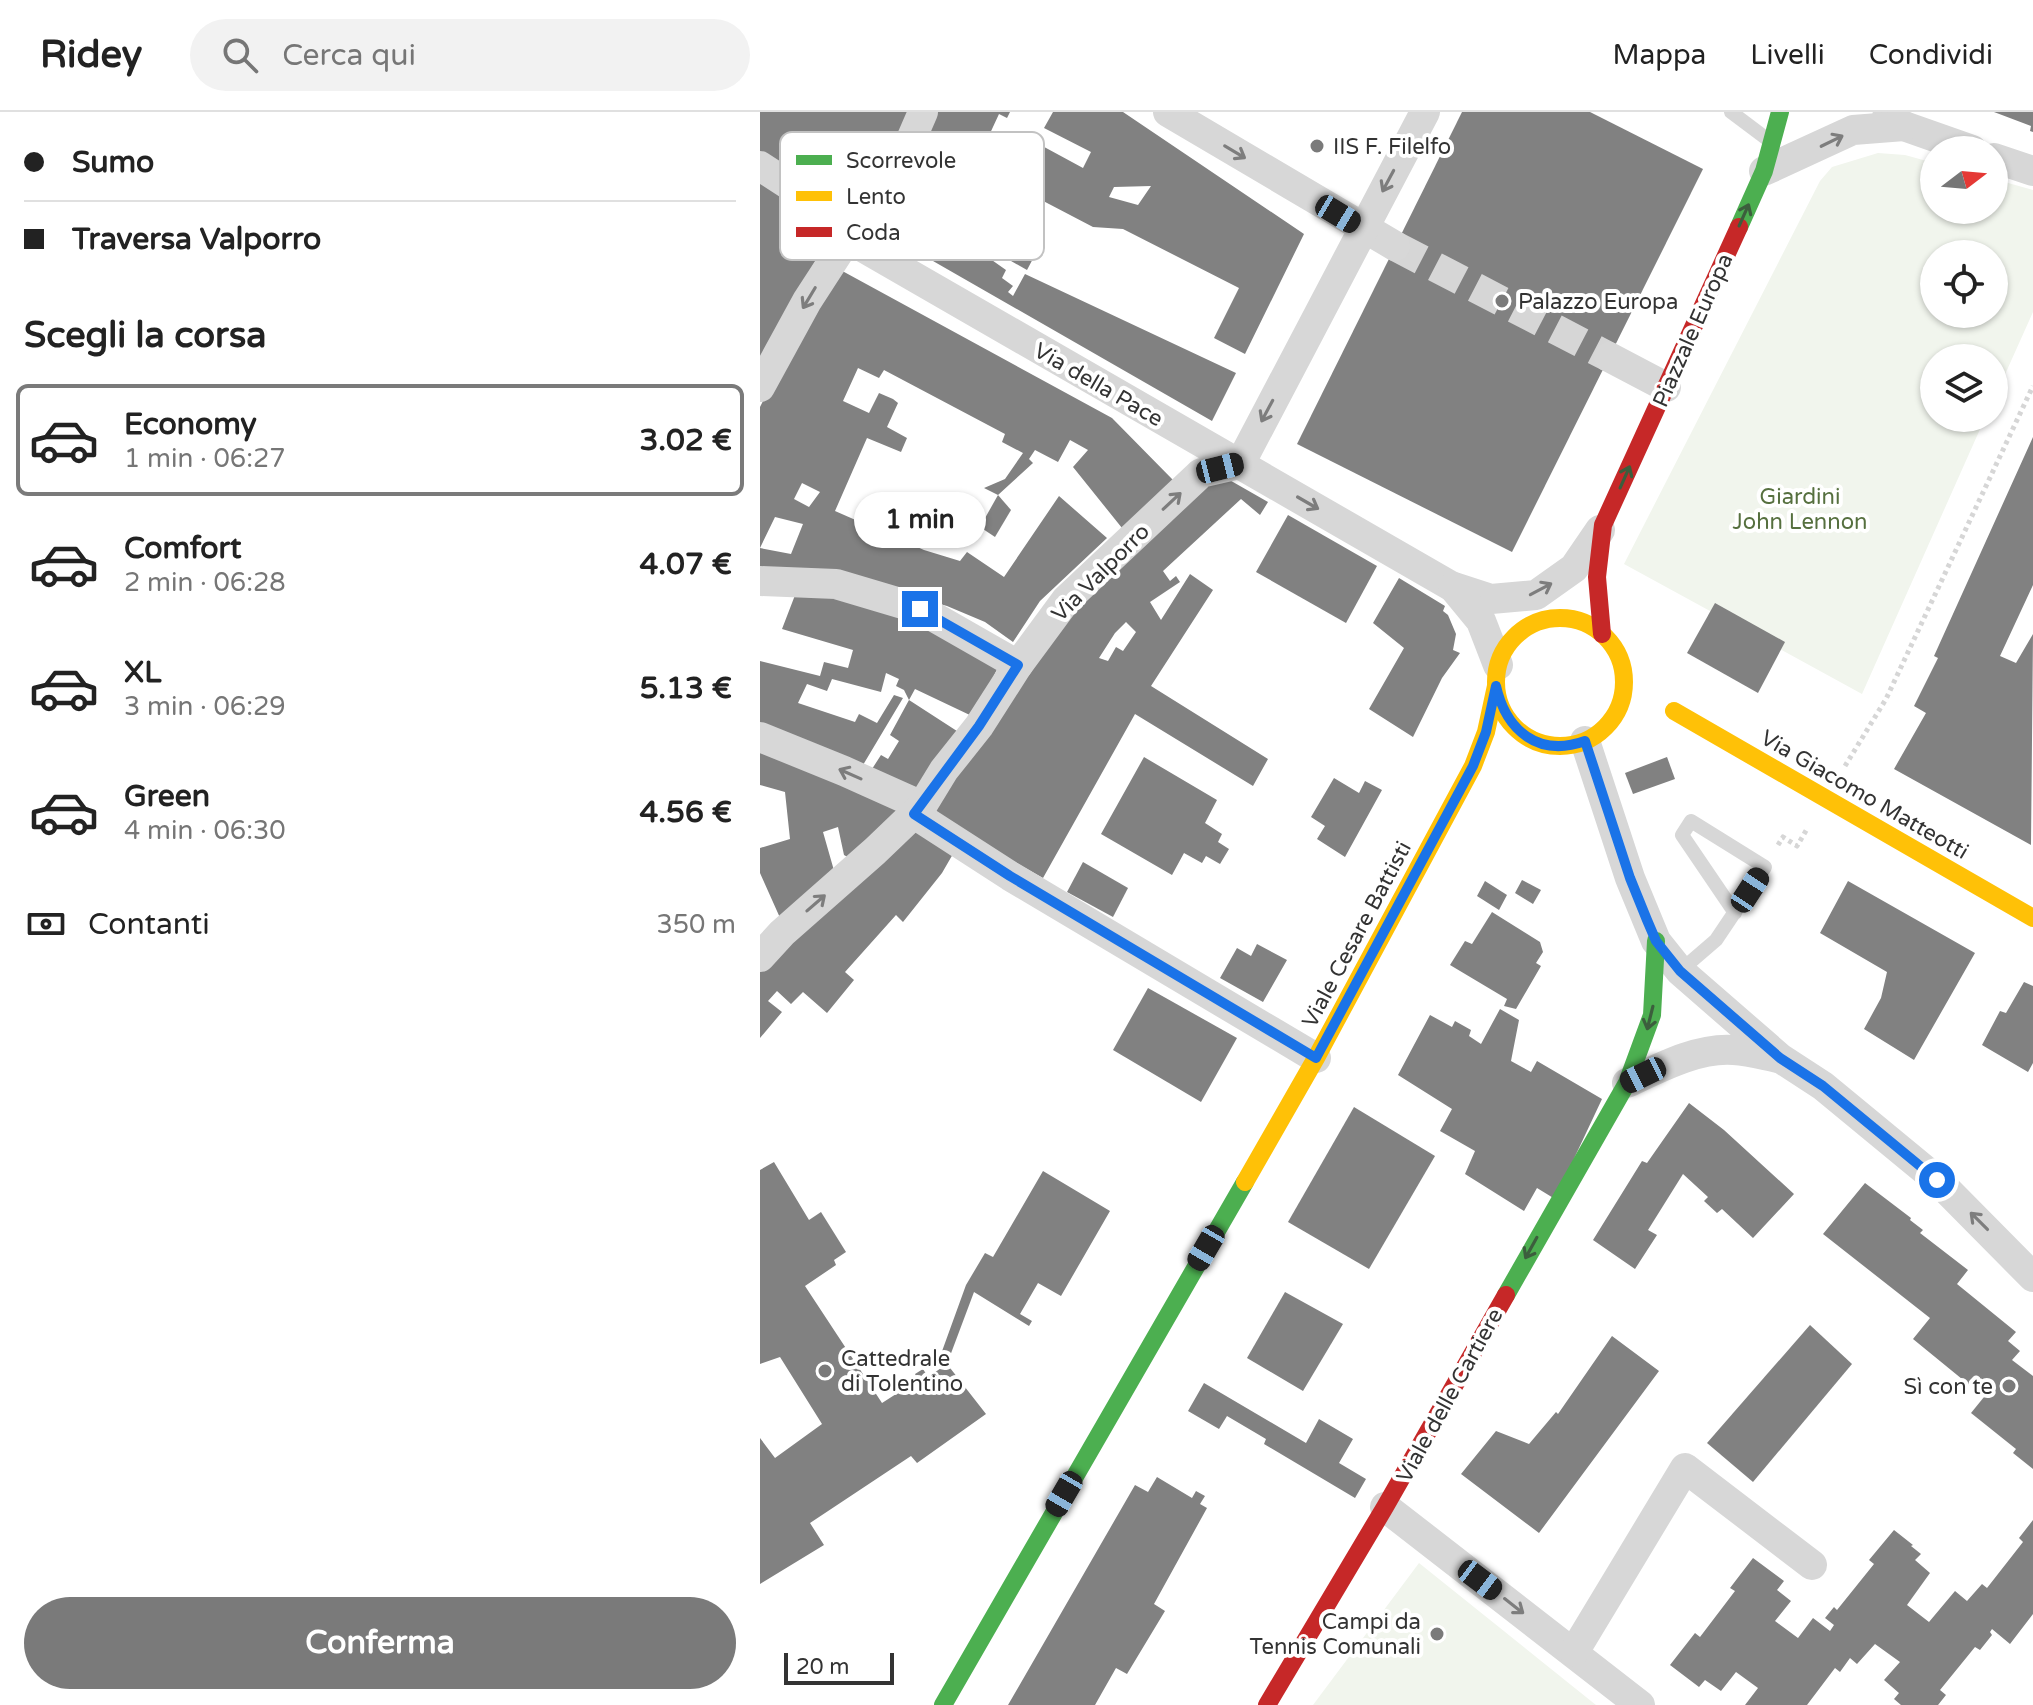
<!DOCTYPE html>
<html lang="it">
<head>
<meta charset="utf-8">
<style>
  :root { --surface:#fff; --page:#f2f2f2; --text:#222; --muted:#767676; --line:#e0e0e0; --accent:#7a7a7a }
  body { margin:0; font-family:"Varela Round",sans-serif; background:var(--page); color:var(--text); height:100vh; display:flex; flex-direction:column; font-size:30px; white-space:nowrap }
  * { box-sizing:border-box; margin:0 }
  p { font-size:26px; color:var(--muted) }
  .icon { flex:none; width:44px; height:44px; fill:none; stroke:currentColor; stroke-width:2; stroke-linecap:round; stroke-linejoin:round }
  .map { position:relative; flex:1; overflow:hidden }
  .details { display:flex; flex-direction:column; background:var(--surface); width:760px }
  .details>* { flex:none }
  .hud { display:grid; align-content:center; height:176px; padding:0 24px; background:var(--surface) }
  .needle { width:52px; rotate:74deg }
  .fabs { position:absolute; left:1160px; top:24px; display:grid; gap:16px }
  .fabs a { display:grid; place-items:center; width:88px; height:88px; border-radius:50%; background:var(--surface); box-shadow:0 2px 6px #0004; font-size:40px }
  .scale { position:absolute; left:24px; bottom:20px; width:110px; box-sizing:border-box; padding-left:8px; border:4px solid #333; border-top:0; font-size:22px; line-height:28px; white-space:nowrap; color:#333; -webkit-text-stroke:6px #fff; paint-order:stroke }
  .end { position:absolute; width:36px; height:36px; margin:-18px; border:10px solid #1a73e8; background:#fff; box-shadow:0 0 0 4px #fff }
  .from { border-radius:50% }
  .bubble { position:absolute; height:56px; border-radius:28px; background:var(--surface); box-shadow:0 2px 6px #0004; font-size:26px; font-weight:800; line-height:56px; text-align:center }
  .car { position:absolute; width:24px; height:48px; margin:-24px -12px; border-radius:10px; box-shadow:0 0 6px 2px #0007; background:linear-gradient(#222 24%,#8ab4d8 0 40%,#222 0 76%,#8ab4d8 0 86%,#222 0) }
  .hud b { display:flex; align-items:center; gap:28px; height:76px; font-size:30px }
  .hud b+b { border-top:2px solid var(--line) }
  .hud i { width:20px; height:20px; background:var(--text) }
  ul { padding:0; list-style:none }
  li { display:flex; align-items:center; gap:24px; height:112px; margin:0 16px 12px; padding:0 8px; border:4px solid transparent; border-radius:12px }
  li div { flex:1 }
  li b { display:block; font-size:30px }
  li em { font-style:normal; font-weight:800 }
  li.active { border-color:var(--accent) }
  li>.icon { width:72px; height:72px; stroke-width:1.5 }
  h2 { padding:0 24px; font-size:36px; line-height:96px }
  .pay { display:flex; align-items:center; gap:20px; height:88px; padding:0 24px; font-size:30px }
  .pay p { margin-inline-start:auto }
  .primary-button { display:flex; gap:16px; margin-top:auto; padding:16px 24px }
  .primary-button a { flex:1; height:92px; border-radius:48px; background:var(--accent); color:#fff; font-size:32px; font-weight:800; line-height:92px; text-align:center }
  header { display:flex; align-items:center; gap:48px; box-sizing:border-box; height:112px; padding:0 40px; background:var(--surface); border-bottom:2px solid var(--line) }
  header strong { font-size:38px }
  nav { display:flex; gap:44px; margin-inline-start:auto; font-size:28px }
  .search { width:560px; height:72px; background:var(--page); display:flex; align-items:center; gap:20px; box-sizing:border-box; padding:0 28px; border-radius:44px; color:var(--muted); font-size:30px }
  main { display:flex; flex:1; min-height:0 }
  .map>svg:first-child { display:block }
  .green { fill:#f1f5ed; fill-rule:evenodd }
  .building { fill:#818181; fill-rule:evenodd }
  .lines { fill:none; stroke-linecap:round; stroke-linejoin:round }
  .street-tunnel { stroke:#d6d6d6; stroke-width:30; stroke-dasharray:30 15; stroke-linecap:butt }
  .path { stroke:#d6d6d6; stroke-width:5; stroke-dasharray:4 4; stroke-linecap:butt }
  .lane { stroke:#d7d7d7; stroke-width:14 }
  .street { stroke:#d7d7d7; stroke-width:30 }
  .fast { stroke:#4caf50; stroke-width:18 }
  .slow { stroke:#ffc107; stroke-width:18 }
  .jam { stroke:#c62828; stroke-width:18 }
  .oneway { stroke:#7d7d7d }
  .oneway2 { stroke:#3c5e3d }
  .route { stroke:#1a73e8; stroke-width:10 }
  .poi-dot { fill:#7a7a7a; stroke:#fff; stroke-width:3 }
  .labels { text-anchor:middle; stroke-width:8; stroke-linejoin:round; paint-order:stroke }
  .poi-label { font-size:22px; fill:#333; stroke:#fff; text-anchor:start }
  .street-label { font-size:22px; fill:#333; stroke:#fff }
  .park-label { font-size:22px; fill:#56703f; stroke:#fff }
  .key { fill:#fff; stroke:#c2c2c2; stroke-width:2 }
  .key-label { font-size:22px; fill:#333 }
</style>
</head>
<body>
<header>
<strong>Ridey</strong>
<div class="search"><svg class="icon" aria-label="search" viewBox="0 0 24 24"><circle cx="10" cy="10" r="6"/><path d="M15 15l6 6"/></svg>Cerca qui</div>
<nav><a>Mappa</a><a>Livelli</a><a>Condividi</a></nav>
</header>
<main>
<section class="details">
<div class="hud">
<b><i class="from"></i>Sumo</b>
<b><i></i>Traversa Valporro</b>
</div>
<h2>Scegli la corsa</h2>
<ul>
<li class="active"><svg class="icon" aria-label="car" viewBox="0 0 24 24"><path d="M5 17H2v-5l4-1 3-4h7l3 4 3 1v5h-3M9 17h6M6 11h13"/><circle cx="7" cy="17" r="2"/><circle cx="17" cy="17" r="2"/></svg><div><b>Economy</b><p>1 min · 06:27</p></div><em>3.02 €</em></li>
<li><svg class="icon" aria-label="car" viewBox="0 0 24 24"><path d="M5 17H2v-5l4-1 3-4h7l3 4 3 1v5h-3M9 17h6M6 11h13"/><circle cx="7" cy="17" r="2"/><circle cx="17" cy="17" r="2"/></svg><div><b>Comfort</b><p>2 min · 06:28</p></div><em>4.07 €</em></li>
<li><svg class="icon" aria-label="car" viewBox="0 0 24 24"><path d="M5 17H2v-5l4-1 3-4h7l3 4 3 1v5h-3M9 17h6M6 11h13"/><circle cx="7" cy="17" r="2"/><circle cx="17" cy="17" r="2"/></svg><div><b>XL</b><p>3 min · 06:29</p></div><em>5.13 €</em></li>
<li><svg class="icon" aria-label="car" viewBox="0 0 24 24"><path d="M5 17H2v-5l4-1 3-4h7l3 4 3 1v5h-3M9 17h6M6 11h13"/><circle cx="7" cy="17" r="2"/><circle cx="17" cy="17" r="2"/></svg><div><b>Green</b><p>4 min · 06:30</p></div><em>4.56 €</em></li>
</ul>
<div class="pay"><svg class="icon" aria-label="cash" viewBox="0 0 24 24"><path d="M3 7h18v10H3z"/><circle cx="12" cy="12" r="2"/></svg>Contanti<p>350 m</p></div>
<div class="primary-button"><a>Conferma</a></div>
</section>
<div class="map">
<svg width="1273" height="1593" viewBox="0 0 1273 1593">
  <rect width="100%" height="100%" fill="#fff"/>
  <!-- green -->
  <g class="green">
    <path d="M1118 41 1145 43 1174 51V98H1234V67L1273 78V200L1234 287V246H1174V306H1225L1102 582 864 452 1060 69 1072 55ZM1174 142H1234V202H1174Z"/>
    <polygon points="659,1451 836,1593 553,1593"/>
  </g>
  <!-- building -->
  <g class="building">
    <polygon points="0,0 151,0 114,64 88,100 0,40"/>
    <path d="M172 0H250L247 6 239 2 226 30 235 35 230 45 256 60 266 43 253 36 259 26 275 30 323 56 331 40 284 16 293 0H363L544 122 485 242 454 226 479 176 363 117 333 115 247 70 234 96 285 124 267 158 223 133 234 108 205 93 196 111 194 116 203 122 202 127 246 158 242 166 253 174 248 180 253 184 265 162 476 261 452 309 105 110ZM391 74 378 93 349 85 354 75Z"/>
    <polygon points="702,0 830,0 943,57 752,440 537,332"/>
    <polygon points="1234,0 1273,0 1273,20 1270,19 1271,14"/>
    <polygon points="0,60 75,114 0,248"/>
    <path d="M75 155 352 306 413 368 362 416 313 355 328 338 310 328 298 350 275 338 269 347 273 351 238 383 224 376 245 367 263 341 242 330 245 322 124 258 119 266 98 256 83 289 109 301 119 281 133 287 138 291 127 315 147 326 141 340 107 326 75 399 164 438 200 449 207 440 244 465 299 384 347 426 280 489 253 530 225 510 187 494 120 475 0 457V436L31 442 43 412 15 405 0 436V295L47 200ZM42 371 60 380 49 395 34 387Z"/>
    <polygon points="1273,325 1273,473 1240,544 1256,551 1273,522 1271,733 1134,657 1166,601 1154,594 1178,546 1174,544"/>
    <path d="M466 366 508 390 500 403 481 387 403 459 410 469 416 464 420 470 390 490 401 508 430 462 453 478 391 574 508 647 493 674 375 602 283 766 168 701 289 521 448 368ZM366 510 376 520 363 539 356 535 348 549 339 546 355 521Z"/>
    <polygon points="238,383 251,398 235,425 220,415"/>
    <polygon points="528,403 617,454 586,511 496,460"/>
    <polygon points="639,466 685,494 683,499 688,503 696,522 693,538 700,541 682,566 653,625 609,597 644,536 613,511"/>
    <polygon points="37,478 109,490 241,549 214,605 155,577 149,588 200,621 162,678 112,657 121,643 128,647 139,629 130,623 149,588 144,578 136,574 139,567 126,561 121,580 72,567 67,579 47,572 38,591 95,610 99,602 117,611 134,583 143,586 103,653 0,611 0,549 60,564 64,550 88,556 93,538 22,517"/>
    <polygon points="955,491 1025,530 998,581 927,541"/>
    <polygon points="0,632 148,694 91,747 84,743 78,715 63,720 75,762 21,808 0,761 0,736 30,727 25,680 0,673"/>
    <polygon points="384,645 457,688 445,711 462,722 458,730 469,737 460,752 446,744 442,751 424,741 412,763 341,722"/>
    <polygon points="907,645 915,667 873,682 865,661"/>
    <polygon points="574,666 599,681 605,669 622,678 585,745 557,727 565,714 551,705"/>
    <polygon points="157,712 197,735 182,761 143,810 136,803 85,860 94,868 67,901 43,880 31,892 17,879 8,889 22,900 0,926 0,856"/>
    <polygon points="323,750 368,776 353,805 307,780"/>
    <polygon points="762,768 781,778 773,792 755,781"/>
    <polygon points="725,769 747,783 739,798 717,784"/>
    <polygon points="1088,769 1215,841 1154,948 1104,917 1121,886 1127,860 1060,821"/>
    <polygon points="732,800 780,830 783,840 776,851 781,854 756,897 744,894 747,887 690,853 705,829 712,832"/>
    <polygon points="497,832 527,848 503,890 460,866 477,836 491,844"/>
    <polygon points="1264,870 1273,874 1273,951 1268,960 1222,933 1240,899 1246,901"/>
    <polygon points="388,876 477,926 441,990 353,938"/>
    <polygon points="740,897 759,908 751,949 771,960 777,949 842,987 795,1087 777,1076 764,1099 705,1062 715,1039 680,1019 692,997 638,963 670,903 692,915 695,909 711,918 709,924 721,932"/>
    <polygon points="929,991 964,1018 1034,1082 993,1126 962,1097 957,1101 944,1089 948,1085 923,1062 888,1118 897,1123 875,1157 833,1128 882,1049 887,1051"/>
    <polygon points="594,995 675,1044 609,1157 528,1110"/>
    <polygon points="14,1050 49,1108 61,1100 86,1140 74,1148 76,1153 45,1174 122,1291 158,1268 155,1262 163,1257 168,1265 187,1252 226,1302 157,1351 151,1344 50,1411 64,1433 0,1472 0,1326 15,1346 62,1312 20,1245 0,1252 0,1058"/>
    <polygon points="283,1059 350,1099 301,1184 278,1171 260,1202 272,1209 269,1214 214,1180 187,1252 181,1242 206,1173 225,1141 233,1145"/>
    <polygon points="1105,1071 1151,1106 1150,1108 1163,1118 1160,1121 1208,1158 1197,1172 1256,1220 1248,1229 1260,1239 1252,1248 1273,1264 1273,1357 1253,1341 1256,1337 1211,1301 1224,1285 1153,1227 1170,1206 1063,1122"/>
    <polygon points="525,1180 583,1212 543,1279 487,1246"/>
    <polygon points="1050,1213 1092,1252 993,1370 947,1331"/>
    <polygon points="852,1224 899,1259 779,1421 701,1362 736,1319 769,1332 796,1300 798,1302"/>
    <polygon points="444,1271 546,1331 559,1307 593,1327 579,1351 606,1367 595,1386 504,1332 506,1327 467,1304 459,1317 428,1299"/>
    <polygon points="397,1365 432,1386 436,1379 445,1384 440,1392 447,1396 394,1492 405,1499 367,1562 356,1556 335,1593 248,1593 375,1373 388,1380"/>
    <polygon points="1273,1408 1273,1502 1250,1532 1232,1517 1230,1520 1232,1523 1220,1538 1215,1535 1180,1578 1186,1583 1178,1593 1141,1593 1134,1587 1139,1581 1124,1568 1140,1550 1115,1532 1097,1552 1090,1546 1080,1560 1075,1556 1047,1593 985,1593 998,1576 976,1560 961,1579 945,1568 939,1575 910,1553 935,1521 940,1525 975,1479 970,1476 993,1446 1024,1469 1017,1478 1031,1489 1015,1509 1038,1526 1053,1506 1070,1519 1074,1513 1065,1506 1074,1495 1077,1498 1114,1452 1109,1448 1134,1418 1153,1433 1151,1434 1161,1442 1155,1448 1170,1461 1147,1493 1169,1510 1195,1479 1207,1489 1222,1472 1227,1476 1263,1430 1259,1426"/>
  </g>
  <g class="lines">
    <!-- street-tunnel -->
    <polyline class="street-tunnel" points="635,134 849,245"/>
    <!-- path -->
    <g class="path">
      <polyline points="1085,654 1126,587 1273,274"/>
      <polyline points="1018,733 1023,725 1037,734 1047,717"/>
    </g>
    <!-- lane -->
    <g class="lane">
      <polyline points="971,0 1007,27"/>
      <polyline points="920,859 956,828 1005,755 931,709 922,723 975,801"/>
    </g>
    <!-- street -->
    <g class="street">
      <polyline points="408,0 635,134"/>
      <polyline points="1127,5 1144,14 1212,38"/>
      <polyline points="1234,46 1273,59"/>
      <polyline points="0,54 83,108 99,133 691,474 731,487 776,483 814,456 840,418"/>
      <polyline points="1004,59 1093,18 1144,14"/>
      <polyline points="849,245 906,275"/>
      <polyline points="0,275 47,189 150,30 163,0"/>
      <polyline points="480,352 665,0"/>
      <polyline points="0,469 76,472 160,497 258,553"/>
      <polyline points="693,475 721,509 738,553"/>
      <polyline points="0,625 84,659 162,694"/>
      <polyline points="825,629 870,766 896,829 920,859 1020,946 1063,974 1177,1068 1273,1165"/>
      <polyline points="154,702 250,764 556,946"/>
      <polyline points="0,845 22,821 115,739 162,694 184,658 219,614 258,553 306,488 441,361 480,352"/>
      <path d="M867 971C899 956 938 935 974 938 989 939 1003 943 1018 946"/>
      <polyline points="625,1395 880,1593"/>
      <polyline points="814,1540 925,1356 1052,1453"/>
    </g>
    <!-- fast -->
    <g class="fast">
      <polyline points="979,115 1004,59 1020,0"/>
      <polyline points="746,1183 867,971 892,903 896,829"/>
      <polyline points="183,1593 485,1070"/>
    </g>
    <!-- slow -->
    <g class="slow">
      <circle cx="800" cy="570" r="64"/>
      <polyline points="914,599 1273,806"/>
      <polyline points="485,1070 556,946 713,654 726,620 736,574"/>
    </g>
    <!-- jam -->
    <g class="jam">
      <polyline points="842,522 837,465 843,413 979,115"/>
      <polyline points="507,1593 625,1395 746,1183"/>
    </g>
  </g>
  <!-- one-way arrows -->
  <defs><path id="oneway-shaft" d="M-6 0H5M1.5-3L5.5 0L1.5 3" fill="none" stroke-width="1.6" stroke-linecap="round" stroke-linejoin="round" transform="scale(2)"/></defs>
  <g class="oneway">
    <use href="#oneway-shaft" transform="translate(1072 29) rotate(-26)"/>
    <use href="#oneway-shaft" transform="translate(475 40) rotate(31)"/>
    <use href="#oneway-shaft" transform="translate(628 69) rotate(118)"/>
    <use href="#oneway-shaft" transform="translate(49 186) rotate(121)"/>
    <use href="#oneway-shaft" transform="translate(507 299) rotate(118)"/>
    <use href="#oneway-shaft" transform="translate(412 389) rotate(-43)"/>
    <use href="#oneway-shaft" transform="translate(548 391) rotate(30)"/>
    <use href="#oneway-shaft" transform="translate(781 477) rotate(-28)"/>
    <use href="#oneway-shaft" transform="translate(90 662) rotate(-156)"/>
    <use href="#oneway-shaft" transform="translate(56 791) rotate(-41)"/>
    <use href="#oneway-shaft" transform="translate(1219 1109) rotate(-135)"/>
    <use href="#oneway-shaft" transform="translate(754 1494) rotate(38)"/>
  </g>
  <g class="oneway2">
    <use href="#oneway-shaft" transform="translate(984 103) rotate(-66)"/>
    <use href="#oneway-shaft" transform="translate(865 365) rotate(-66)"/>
    <use href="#oneway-shaft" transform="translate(890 906) rotate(104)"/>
    <use href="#oneway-shaft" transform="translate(771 1136) rotate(119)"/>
  </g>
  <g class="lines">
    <!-- route -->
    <path class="route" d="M160 497 258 553 219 614 154 702 250 764 556 946 713 654 726 620 736 574C746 618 778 646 825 629L870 766 887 808 896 829 920 859 1020 946 1063 974 1177 1068"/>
  </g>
  <!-- markers -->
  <g class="poi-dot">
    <circle cx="557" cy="34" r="8"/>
    <circle cx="742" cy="189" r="8"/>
    <circle cx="65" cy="1259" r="8"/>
    <circle cx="1249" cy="1274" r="8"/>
    <circle cx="677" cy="1522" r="8"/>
  </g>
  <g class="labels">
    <!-- poi labels -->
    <g class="poi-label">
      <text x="573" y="42">IIS F. Filelfo</text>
      <text x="758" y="197">Palazzo Europa</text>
      <text x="81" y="1254">Cattedrale<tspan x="81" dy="25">di Tolentino</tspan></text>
      <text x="1233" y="1282" text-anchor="end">Sì con te</text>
      <text x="661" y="1517" text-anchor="end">Campi da<tspan x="661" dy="25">Tennis Comunali</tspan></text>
    </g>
    <!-- street labels -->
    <g class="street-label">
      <text transform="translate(932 218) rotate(-66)" y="8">Piazzale Europa</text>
      <text transform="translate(339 272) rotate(30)" y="8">Via della Pace</text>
      <text transform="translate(340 460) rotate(-45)" y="8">Via Valporro</text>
      <text transform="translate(1105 682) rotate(30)" y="8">Via Giacomo Matteotti</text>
      <text transform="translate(596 822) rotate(-62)" y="8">Viale Cesare Battisti</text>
      <text transform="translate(689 1283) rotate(-61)" y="8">Viale delle Cartiere</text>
    </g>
    <!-- park labels -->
    <g class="park-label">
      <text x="1040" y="392">Giardini<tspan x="1040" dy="25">John Lennon</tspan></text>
    </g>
  </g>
  <!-- legend -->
  <rect x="20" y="20" width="264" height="128" rx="12" class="key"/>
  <rect x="36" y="43" width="36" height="10" fill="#4caf50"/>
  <rect x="36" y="79" width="36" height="10" fill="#ffc107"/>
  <rect x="36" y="115" width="36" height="10" fill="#c62828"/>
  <g class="key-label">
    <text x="86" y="56">Scorrevole</text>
    <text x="86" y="92">Lento</text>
    <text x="86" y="128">Coda</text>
  </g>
</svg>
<div class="fabs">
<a><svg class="needle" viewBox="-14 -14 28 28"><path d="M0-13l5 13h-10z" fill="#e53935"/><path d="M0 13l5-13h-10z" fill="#767676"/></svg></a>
<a><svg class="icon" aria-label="locate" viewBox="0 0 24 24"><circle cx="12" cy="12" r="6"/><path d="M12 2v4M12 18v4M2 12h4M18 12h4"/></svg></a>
<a><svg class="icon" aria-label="layers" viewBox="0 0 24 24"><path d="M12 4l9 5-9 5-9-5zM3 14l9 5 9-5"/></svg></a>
</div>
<div class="scale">20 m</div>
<i class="end from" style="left:1177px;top:1068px"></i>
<i class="end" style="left:160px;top:497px"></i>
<div class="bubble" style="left:94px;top:380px;width:132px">1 min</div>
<i class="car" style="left:578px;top:102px;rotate:121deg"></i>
<i class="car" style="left:460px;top:356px;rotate:76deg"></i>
<i class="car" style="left:990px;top:778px;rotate:33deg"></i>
<i class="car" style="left:883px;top:963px;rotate:244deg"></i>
<i class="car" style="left:446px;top:1136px;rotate:210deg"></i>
<i class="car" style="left:304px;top:1382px;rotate:210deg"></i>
<i class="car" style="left:720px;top:1468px;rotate:127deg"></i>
</div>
</main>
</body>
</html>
